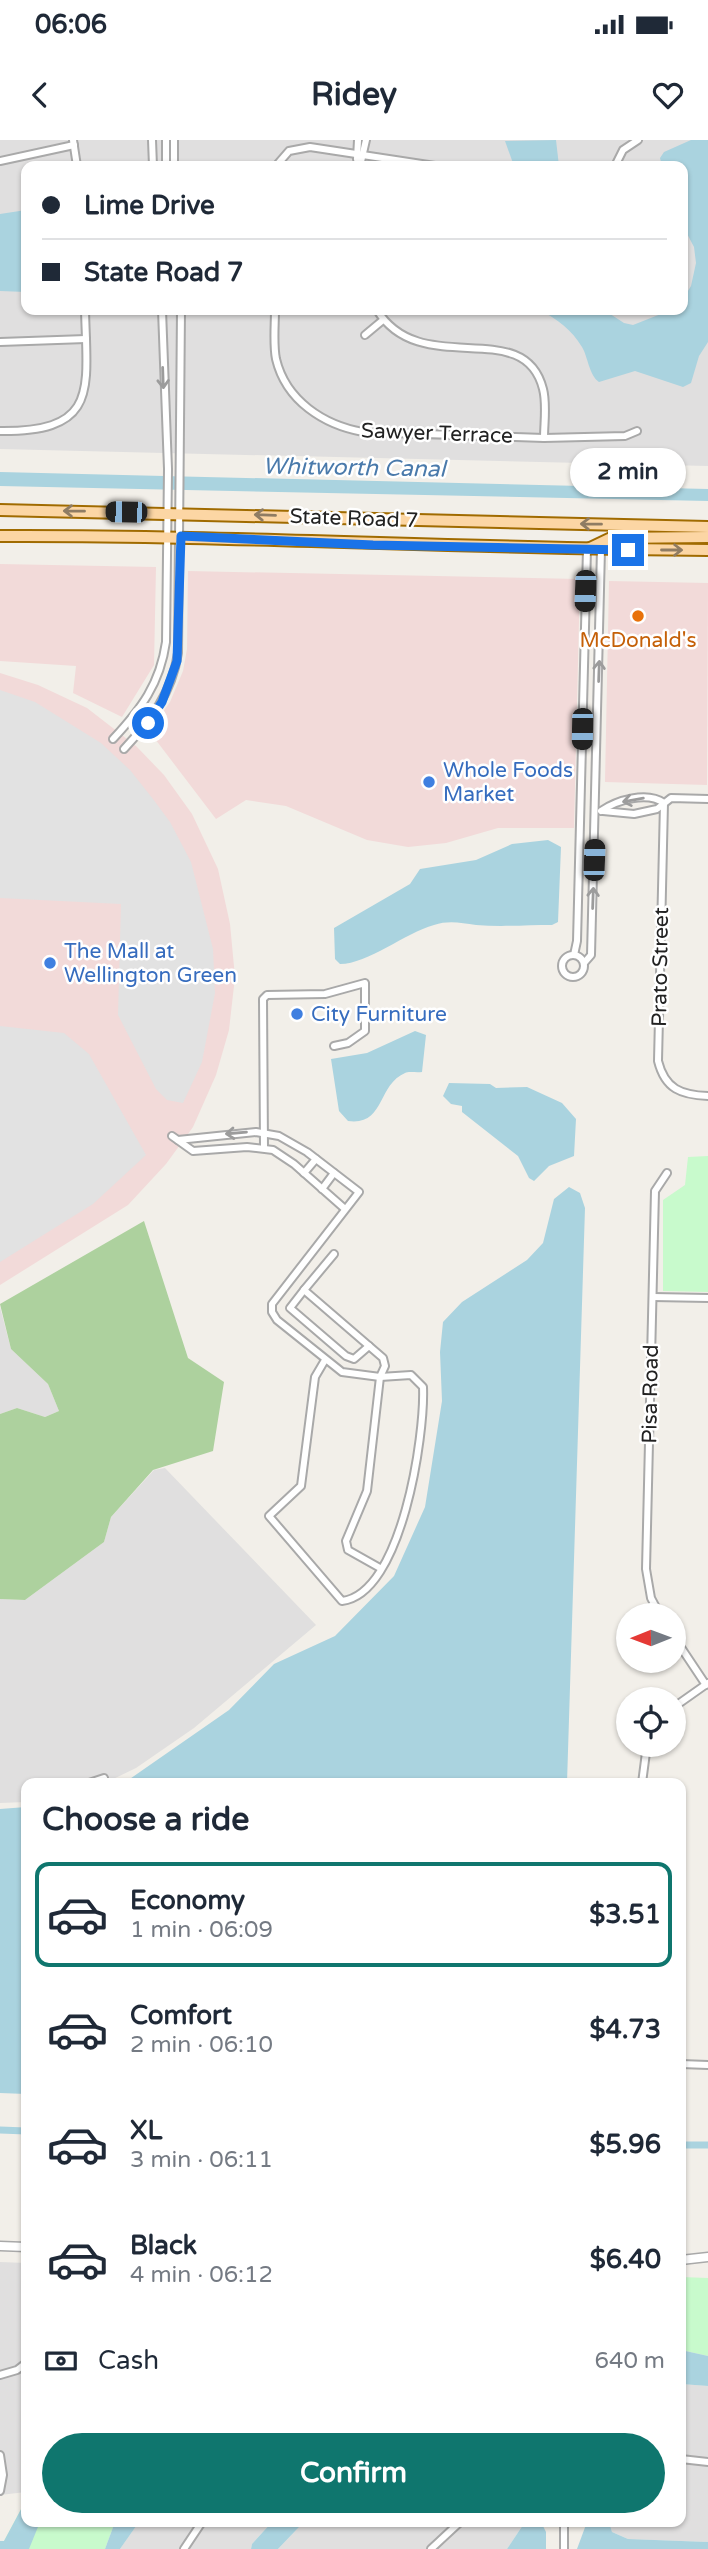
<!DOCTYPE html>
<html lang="en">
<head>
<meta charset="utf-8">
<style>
  :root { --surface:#fff; --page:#f2f2f3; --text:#1f2937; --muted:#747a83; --line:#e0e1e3; --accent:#0f766e }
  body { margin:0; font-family:"Varela Round",sans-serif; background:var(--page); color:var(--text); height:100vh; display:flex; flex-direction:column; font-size:26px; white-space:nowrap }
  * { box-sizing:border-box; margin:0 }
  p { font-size:23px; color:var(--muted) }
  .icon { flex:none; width:38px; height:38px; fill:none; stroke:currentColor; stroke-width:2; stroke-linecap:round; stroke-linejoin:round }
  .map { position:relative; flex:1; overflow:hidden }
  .details { position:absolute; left:21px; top:1638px; width:665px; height:749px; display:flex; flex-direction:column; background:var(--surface); border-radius:14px; box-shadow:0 2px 5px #0004 }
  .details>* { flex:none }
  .guide { position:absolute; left:21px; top:21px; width:667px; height:154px; border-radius:14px; box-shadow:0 2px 5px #0004; display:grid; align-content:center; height:154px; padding:0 21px; background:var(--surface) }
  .needle { width:46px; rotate:269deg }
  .buttons { position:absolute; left:616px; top:1463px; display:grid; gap:14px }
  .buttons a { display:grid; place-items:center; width:70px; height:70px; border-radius:50%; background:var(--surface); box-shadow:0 2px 5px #0004; font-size:35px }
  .end { position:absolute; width:32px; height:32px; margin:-16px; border:9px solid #1a73e8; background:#fff; box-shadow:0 0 0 4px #fff }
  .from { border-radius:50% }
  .bubble { position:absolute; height:49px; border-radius:24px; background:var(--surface); box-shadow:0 2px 5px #0004; font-size:23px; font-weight:700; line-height:49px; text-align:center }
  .car { position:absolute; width:21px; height:42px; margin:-21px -10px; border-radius:9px; box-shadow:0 0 5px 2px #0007; background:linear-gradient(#222 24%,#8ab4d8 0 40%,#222 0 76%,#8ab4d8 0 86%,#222 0) }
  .guide b { display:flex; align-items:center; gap:24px; height:66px; font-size:26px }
  .guide b+b { border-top:2px solid var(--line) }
  .guide i { width:18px; height:18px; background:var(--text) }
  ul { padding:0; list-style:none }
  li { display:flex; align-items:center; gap:21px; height:105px; margin:0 14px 10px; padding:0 7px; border:4px solid transparent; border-radius:14px }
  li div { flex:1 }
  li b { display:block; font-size:26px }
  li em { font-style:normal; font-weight:700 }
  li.selected { border-color:var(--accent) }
  li>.icon { width:63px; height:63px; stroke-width:1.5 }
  h2 { padding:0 21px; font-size:32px; line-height:84px }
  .pay { display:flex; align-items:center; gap:18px; height:77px; padding:0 21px; font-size:26px }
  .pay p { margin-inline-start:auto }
  .button { display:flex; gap:14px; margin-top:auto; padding:14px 21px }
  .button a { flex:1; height:80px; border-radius:42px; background:var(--accent); color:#fff; font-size:28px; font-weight:700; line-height:80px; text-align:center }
  .status { display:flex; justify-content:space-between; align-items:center; height:49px; padding:0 35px; background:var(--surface); direction:ltr }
  .status svg { height:19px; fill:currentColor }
  header { display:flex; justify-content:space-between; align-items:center; height:91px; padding:0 21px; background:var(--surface); font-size:32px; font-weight:700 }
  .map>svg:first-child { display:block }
  .residential { fill:#e0dfdf; fill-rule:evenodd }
  .commercial { fill:#f2dad9 }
  .forest { fill:#add19e }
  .park { fill:#c8facc }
  .parking { fill:#e2e2e2 }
  .water { fill:#aad3df }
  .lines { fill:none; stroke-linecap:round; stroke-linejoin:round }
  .canal { stroke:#aad3df; stroke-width:7 }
  .minor-casing { stroke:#a9a9a9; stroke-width:10 }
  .tertiary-casing { stroke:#a9a9a9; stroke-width:11 }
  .primary-casing { stroke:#a06b00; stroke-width:14 }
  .minor { stroke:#fff; stroke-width:6 }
  .tertiary { stroke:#fff; stroke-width:8 }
  .primary { stroke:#fcd6a4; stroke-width:10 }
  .oneway { stroke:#9c9c9c }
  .oneway2 { stroke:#8f7c63 }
  .route { stroke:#1a73e8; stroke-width:9 }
  .food-dot { fill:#e8710a; stroke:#fff; stroke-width:2.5 }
  .shop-dot { fill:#3f7fe0; stroke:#fff; stroke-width:2.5 }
  .labels { text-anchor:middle; stroke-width:5; stroke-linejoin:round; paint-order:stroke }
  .street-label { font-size:21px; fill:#222; stroke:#fff }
  .food-label { font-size:21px; fill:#c56008; stroke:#fff }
  .shop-label { font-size:21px; fill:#366cbe; stroke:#fff; text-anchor:start }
  .water-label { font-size:23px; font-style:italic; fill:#4a7aab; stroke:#fff }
</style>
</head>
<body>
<div class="status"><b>06:06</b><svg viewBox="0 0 49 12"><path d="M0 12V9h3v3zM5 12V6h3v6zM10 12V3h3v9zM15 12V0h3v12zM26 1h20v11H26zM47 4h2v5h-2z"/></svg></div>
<header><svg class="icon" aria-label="back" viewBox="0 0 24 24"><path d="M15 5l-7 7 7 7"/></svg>Ridey<svg class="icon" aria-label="heart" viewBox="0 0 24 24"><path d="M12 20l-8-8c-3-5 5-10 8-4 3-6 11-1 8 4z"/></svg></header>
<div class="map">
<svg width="708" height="2409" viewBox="0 0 708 2409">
  <rect width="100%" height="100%" fill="#f2efe9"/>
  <!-- residential -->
  <g class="residential">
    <path d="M0 0H708V326L0 309ZM26 26H682V170H26Z"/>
    <polygon points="0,1167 11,1209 48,1244 59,1271 45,1277 17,1268 0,1274"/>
    <polygon points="165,1328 316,1485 194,1588 136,1628 105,1643 26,1643 26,1662 0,1663 0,1459 25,1460 104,1402 111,1377 154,1330"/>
    <polygon points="0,2122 26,2123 26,2352 0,2355"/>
    <polygon points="681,2244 708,2246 708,2402 628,2399 612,2392 609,2382 681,2382"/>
    <polygon points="139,2382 272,2382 252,2404 251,2409 120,2409"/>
    <polygon points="315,2382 525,2382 507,2409 278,2409 299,2387"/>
  </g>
  <!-- commercial -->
  <g class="commercial">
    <polygon points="0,424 156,427 154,525 122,577 73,553 76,526 0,521"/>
    <polygon points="188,431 580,439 574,688 498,688 446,703 408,707 367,700 286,666 246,660 216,679 149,591 170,562 183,531 187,509"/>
    <polygon points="609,441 708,443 707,645 605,642"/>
    <polygon points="0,533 38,545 87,568 136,606 164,635 192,674 218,729 230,784 235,837 229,890 216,935 193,987 166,1024 128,1065 0,1145"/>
  </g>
  <!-- forest -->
  <polygon class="forest" points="144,1081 188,1218 224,1242 213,1311 153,1330 111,1377 104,1402 25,1460 0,1459 0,1274 17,1268 45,1277 59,1271 48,1244 11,1209 0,1164"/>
  <!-- park -->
  <g class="park">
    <polygon points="708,1016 708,1152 663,1151 663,1060 685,1045 688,1017"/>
    <polygon points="681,2137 708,2138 708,2216 681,2210"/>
    <polygon points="26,2360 26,2382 115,2382 105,2409 0,2409 0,2401 4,2401"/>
  </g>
  <!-- parking -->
  <g class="parking">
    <polygon points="0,550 35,562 101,603 130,630 153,659 170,682 191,722 213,809 215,853 202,922 183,963 167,960 156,949 118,875 121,764 0,758"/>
    <polygon points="0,886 64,893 89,914 146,1015 93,1064 0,1122"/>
  </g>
  <!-- water -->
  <g class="water">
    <polygon points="556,0 559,26 514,26 505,1"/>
    <path d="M691 0H708V202L699 216 691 243 683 247 635 231 599 242C589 235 588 217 582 207 572 190 557 179 540 170H604L624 183 633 185 671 170H682L683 159 691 146 696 123 694 107 683 86 682 26H662L660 18 664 12Z"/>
    <polygon points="26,70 26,152 0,151 0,74"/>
    <polygon points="0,332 708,349 708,361 0,346"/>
    <path d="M548 700 561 707 558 782 552 785C527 785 501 787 476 785 461 783 449 780 434 785 405 793 368 824 340 824L335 819 334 788 410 744 420 729 476 720 512 704Z"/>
    <path d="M415 891 426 895 422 932C416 933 409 931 405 933 377 945 385 986 348 981L339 971 331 919 367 913Z"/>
    <polygon points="449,943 490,944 496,948 527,947 562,963 576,979 574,1016 549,1026 534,1041 529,1038 518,1016 462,972 462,966 451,964 443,956"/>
    <polygon points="569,1047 580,1053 585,1068 567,1643 124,1643 229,1570 274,1524 335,1496 394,1436 425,1367 442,1261 440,1212 443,1182 462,1162 527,1120 543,1103 554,1059"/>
    <polygon points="26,1667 26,1954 0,1953 0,1669"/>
    <polygon points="681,2210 708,2216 708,2246 681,2244"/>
    <polygon points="26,2360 26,2382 40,2382 29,2409 0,2409 0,2401 4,2401"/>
    <polygon points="115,2382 139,2382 120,2409 105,2409"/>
    <polygon points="272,2382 315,2382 299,2387 278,2409 251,2409 252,2404"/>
    <polygon points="525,2382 541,2382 546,2392 546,2409 507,2409"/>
    <polygon points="587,2382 609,2382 612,2392 628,2399 708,2402 708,2409 577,2409"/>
  </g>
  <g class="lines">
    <!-- canal -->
    <g class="canal">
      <polyline points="0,1990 26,1991"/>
      <polyline points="681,2005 708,2005"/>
    </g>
    <!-- minor casing -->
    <g class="minor-casing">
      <g id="minor">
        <polyline points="73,0 77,26"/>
        <polyline points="152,0 153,26"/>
        <polyline points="166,0 166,26"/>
        <polyline points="174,0 174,26"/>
        <polyline points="357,19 358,0"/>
        <polyline points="0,21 74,5"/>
        <polyline points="276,26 289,11 310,7 435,26"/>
        <polyline points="360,26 366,0"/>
        <polyline points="615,26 623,10 638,0"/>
        <path d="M275 170C275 185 273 204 276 219 286 261 324 285 363 292L544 298 625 296 637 291"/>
        <path d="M377 170C421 241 524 174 543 249 547 264 544 283 544 298"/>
        <polyline points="365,195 383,180"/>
        <polyline points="0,202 86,199"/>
        <path d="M0 291C99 292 87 250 85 170"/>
        <path d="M113 599C141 569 160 544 166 502L168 329 162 170"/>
        <path d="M124 609C151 580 172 553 178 513L181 170"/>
        <path d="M664 663 658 921C665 949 681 955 708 956"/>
        <path d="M601 671C617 660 647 651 664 663"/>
        <polyline points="603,671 634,674 657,669 671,658 708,659"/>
        <circle cx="573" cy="826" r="11"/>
        <polyline points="574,815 577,801 587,409"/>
        <polyline points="584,823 591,815 601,409"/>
        <polyline points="172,996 193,1011 247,1007 273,1010 294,1024 345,1069"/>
        <path d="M178 1000 256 992 279 996 307 1012 359 1052 272 1164V1172L277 1180 342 1232 380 1237 411 1235 423 1247C425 1295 402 1454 342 1461L269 1376 301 1346 315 1237 325 1220"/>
        <polyline points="264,1007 263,859 267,855 325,854 365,843 365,891 348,903 334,906"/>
        <polyline points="304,1033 316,1019"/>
        <polyline points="322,1049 334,1033"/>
        <polyline points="334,1114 304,1150 383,1218 385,1226 380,1237 367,1351 346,1401 348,1410 380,1428"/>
        <polyline points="304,1150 290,1168 346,1216 354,1219 369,1206"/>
        <polyline points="653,1157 708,1158"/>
        <polyline points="660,1475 651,1458 646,1429 655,1051 667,1033"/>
        <polyline points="674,1497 706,1545"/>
        <polyline points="674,1567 708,1543"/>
        <polyline points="89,1643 104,1638"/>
        <polyline points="642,1643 647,1605"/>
        <polyline points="681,1924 708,1925"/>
        <polyline points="0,2235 17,2230 26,2223"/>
        <polyline points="0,2315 3,2335 0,2351"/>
        <polyline points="681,2319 708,2322"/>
        <polyline points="184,2409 202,2382"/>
        <polyline points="431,2409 460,2382"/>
        <polyline points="564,2409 564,2382"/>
      </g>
    </g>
    <!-- tertiary casing -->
    <g class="tertiary-casing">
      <g id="tertiary">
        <polyline points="0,2106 26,2107"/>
        <polyline points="681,2120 708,2117"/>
      </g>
    </g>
    <!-- primary casing -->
    <g class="primary-casing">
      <g id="primary">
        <polyline points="0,370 708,387"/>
        <path d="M0 396C236 395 472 409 708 410"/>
        <polyline points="588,409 611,398 708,397"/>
      </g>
    </g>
    <!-- minor -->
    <use href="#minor" class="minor"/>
    <!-- tertiary -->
    <use href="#tertiary" class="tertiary"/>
    <!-- primary -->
    <use href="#primary" class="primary"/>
  </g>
  <!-- one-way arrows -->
  <defs><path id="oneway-shaft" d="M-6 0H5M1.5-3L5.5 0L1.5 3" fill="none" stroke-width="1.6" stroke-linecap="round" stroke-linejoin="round" transform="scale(1.75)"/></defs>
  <g class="oneway">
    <use href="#oneway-shaft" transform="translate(163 238) rotate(88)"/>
    <use href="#oneway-shaft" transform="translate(599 531) rotate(-88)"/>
    <use href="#oneway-shaft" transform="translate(633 660) rotate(170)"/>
    <use href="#oneway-shaft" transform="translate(593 758) rotate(-88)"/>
    <use href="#oneway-shaft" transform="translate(236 993) rotate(175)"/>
  </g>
  <g class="oneway2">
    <use href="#oneway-shaft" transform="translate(74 371) rotate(-179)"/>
    <use href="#oneway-shaft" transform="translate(265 375) rotate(-178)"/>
    <use href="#oneway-shaft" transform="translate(591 384) rotate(-179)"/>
    <use href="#oneway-shaft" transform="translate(672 410)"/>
  </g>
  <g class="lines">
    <!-- route -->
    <polyline class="route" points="148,583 162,562 177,521 181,396 373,405 628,410"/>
  </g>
  <!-- markers -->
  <circle class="food-dot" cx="638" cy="476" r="7"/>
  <g class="shop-dot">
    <circle cx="429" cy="642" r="7"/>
    <circle cx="50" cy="823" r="7"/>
    <circle cx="297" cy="874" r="7"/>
  </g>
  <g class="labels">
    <!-- street labels -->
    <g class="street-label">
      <text transform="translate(437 293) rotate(2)" y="7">Sawyer Terrace</text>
      <text transform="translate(354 378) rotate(2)" y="7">State Road 7</text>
      <text transform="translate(660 827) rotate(-89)" y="7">Prato Street</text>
      <text transform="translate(650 1254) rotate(-89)" y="7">Pisa Road</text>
    </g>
    <!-- food labels -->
    <g class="food-label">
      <text x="638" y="507">McDonald's</text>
    </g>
    <!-- shop labels -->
    <g class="shop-label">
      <text x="443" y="637">Whole Foods<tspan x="443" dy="24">Market</tspan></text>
      <text x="64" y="818">The Mall at<tspan x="64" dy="24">Wellington Green</tspan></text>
      <text x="311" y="881">City Furniture</text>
    </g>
    <!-- water labels -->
    <g class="water-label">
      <text transform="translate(354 327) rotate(1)" y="8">Whitworth Canal</text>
    </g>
  </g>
</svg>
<div class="buttons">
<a><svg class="needle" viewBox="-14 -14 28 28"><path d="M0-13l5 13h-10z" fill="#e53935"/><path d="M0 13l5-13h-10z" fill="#747a83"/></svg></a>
<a><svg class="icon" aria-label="locate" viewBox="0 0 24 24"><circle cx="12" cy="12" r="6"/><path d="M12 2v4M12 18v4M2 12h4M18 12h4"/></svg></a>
</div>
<i class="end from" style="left:148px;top:583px"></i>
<i class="end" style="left:628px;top:410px"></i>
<div class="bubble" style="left:570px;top:308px;width:116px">2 min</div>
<i class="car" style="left:126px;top:372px;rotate:271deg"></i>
<i class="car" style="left:585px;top:451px;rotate:182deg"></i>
<i class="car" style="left:582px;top:589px;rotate:181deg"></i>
<i class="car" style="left:594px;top:720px;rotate:2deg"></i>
<div class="guide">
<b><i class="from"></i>Lime Drive</b>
<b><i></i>State Road 7</b>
</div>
<section class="details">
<h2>Choose a ride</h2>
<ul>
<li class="selected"><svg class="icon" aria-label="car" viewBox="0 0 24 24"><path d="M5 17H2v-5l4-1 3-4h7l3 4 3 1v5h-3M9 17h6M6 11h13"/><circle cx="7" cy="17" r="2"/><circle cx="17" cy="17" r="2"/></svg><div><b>Economy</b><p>1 min · 06:09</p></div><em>$3.51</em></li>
<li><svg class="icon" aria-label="car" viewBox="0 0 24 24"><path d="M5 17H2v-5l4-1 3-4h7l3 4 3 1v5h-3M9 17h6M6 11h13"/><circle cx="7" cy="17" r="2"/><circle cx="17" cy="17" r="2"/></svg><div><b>Comfort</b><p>2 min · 06:10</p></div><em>$4.73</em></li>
<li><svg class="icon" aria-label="car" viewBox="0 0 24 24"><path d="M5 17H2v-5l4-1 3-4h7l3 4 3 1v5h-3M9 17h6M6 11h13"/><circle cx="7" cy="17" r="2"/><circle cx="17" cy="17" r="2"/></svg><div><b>XL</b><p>3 min · 06:11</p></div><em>$5.96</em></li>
<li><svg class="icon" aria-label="car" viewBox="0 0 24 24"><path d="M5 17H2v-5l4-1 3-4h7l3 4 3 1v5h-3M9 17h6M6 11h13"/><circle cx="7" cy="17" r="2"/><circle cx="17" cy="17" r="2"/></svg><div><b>Black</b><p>4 min · 06:12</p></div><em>$6.40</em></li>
</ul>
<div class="pay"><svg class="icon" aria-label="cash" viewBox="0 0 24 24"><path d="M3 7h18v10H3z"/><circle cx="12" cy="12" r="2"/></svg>Cash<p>640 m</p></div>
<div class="button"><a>Confirm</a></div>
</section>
</div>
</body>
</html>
